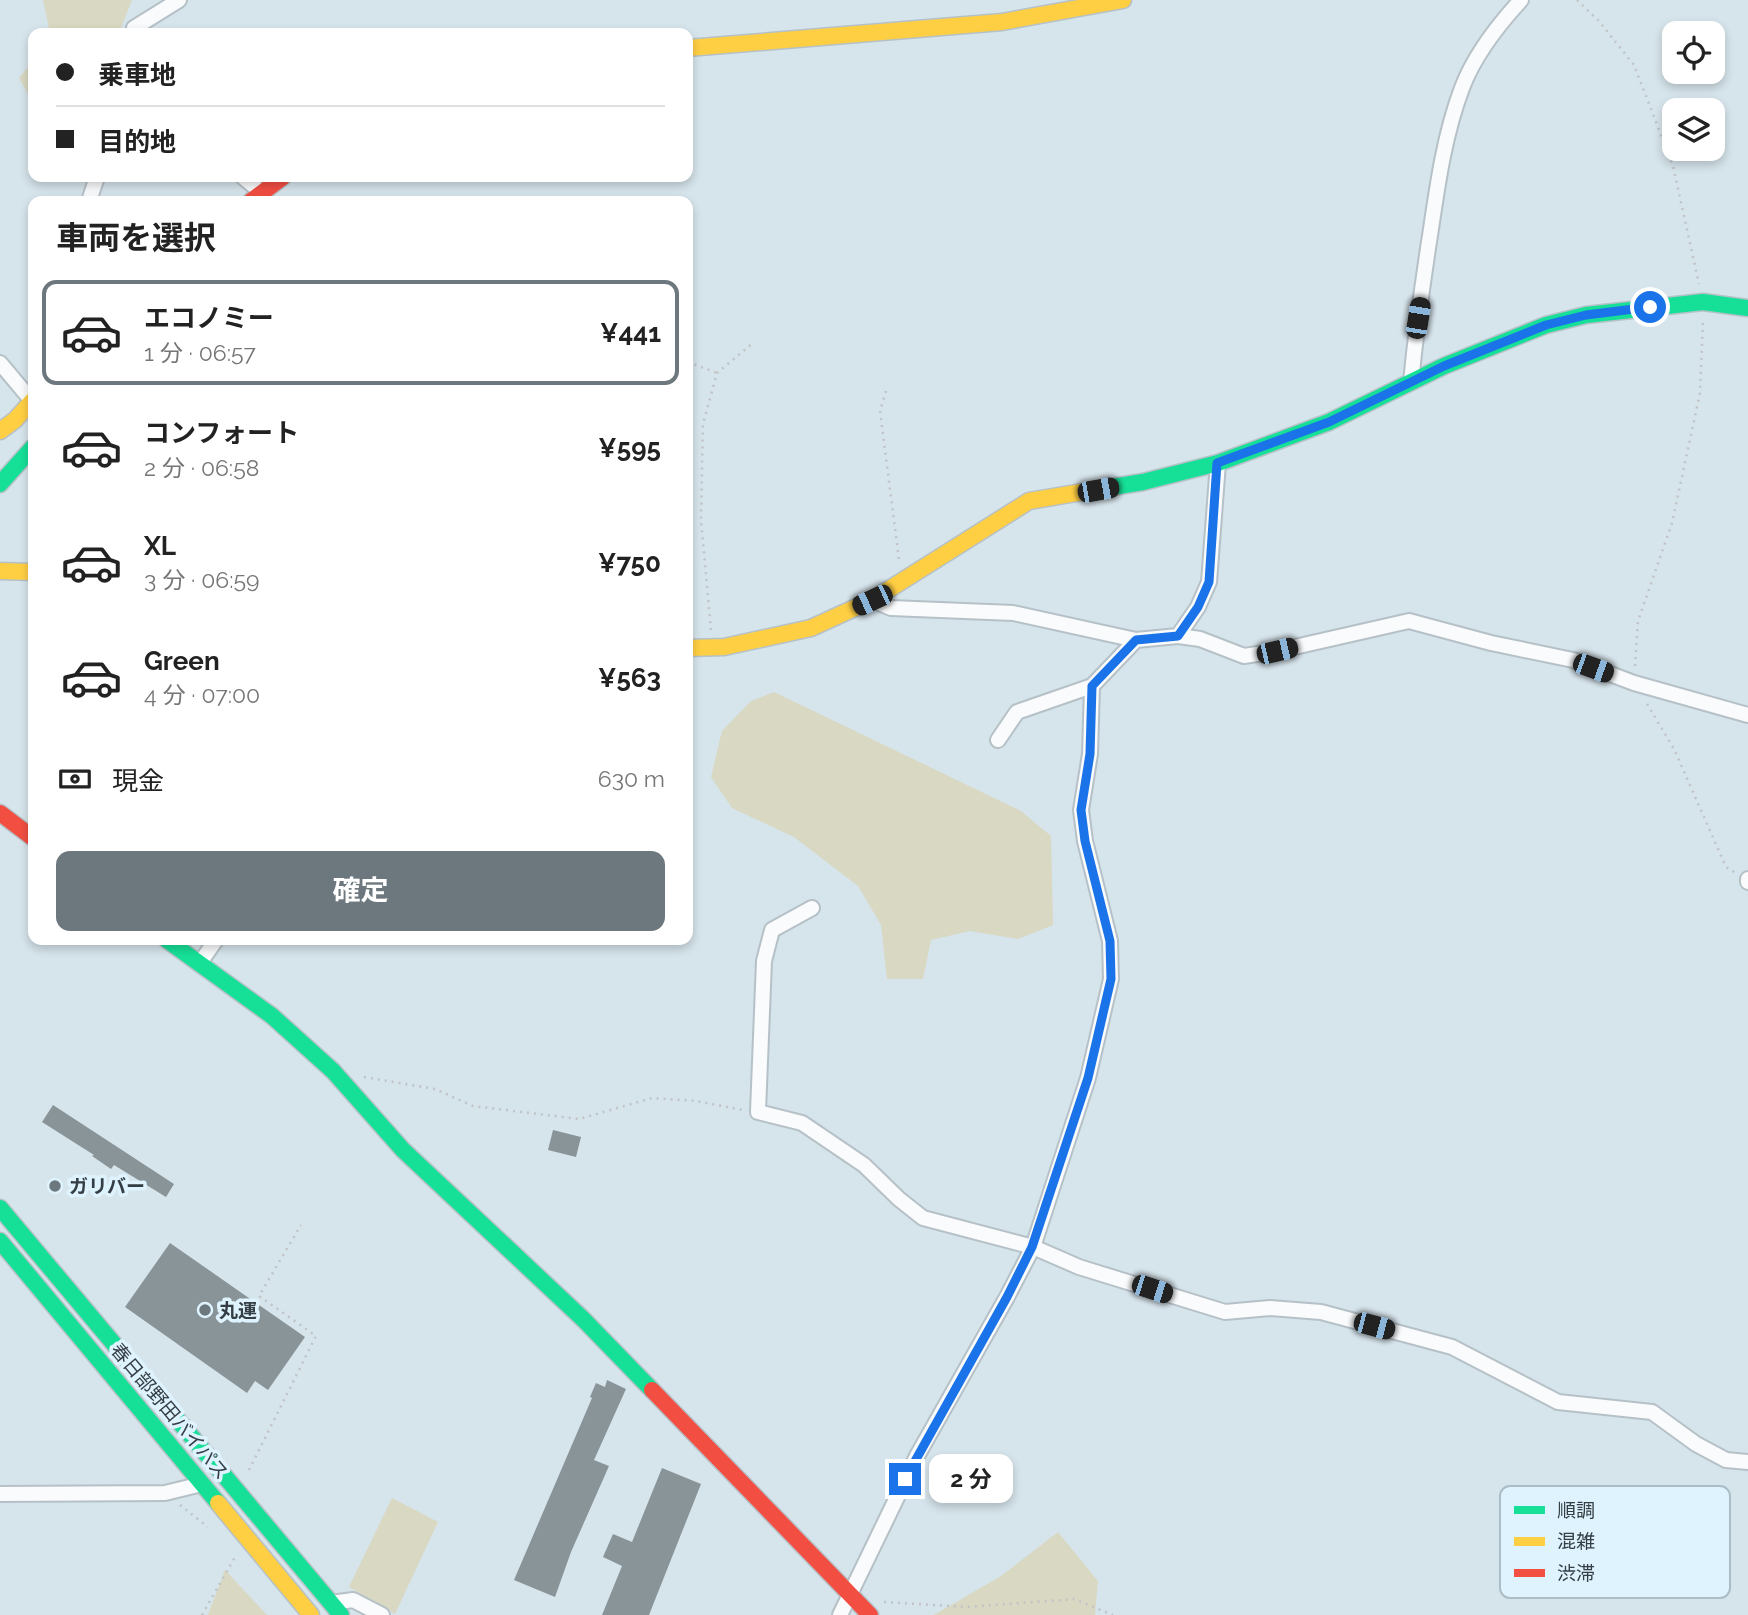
<!DOCTYPE html>
<html lang="ja">
<head>
<meta charset="utf-8">
<style>
  :root { --surface:#fff; --page:#f2f2f2; --text:#222; --muted:#767676; --line:#e0e0e0; --accent:#6d787e }
  body { margin:0; font-family:Raleway,"Noto Sans JP",sans-serif; background:var(--page); color:var(--text); height:100vh; display:flex; flex-direction:column; font-size:26px; white-space:nowrap }
  * { box-sizing:border-box; margin:0 }
  p { font-size:23px; color:var(--muted) }
  .icon { flex:none; width:38px; height:38px; fill:none; stroke:currentColor; stroke-width:2; stroke-linecap:round; stroke-linejoin:round }
  .map { position:relative; flex:1; overflow:hidden }
  .drawer { position:absolute; left:28px; top:196px; width:665px; height:749px; display:flex; flex-direction:column; background:var(--surface); border-radius:14px; box-shadow:0 4px 10px #0003 }
  .drawer>* { flex:none }
  .top-card { position:absolute; left:28px; top:28px; width:665px; height:154px; border-radius:14px; box-shadow:0 4px 10px #0003; display:grid; align-content:center; height:154px; padding:0 28px; background:var(--surface) }
  .fabs { position:absolute; left:1662px; top:21px; display:grid; gap:14px }
  .fabs a { display:grid; place-items:center; width:63px; height:63px; border-radius:14px; background:var(--surface); box-shadow:0 4px 10px #0003; font-size:35px }
  .end { position:absolute; width:32px; height:32px; margin:-16px; border:9px solid #1a73e8; background:#fff; box-shadow:0 0 0 4px #fff }
  .from { border-radius:50% }
  .bubble { position:absolute; height:49px; border-radius:14px; background:var(--surface); box-shadow:0 4px 10px #0003; font-size:23px; font-weight:700; line-height:49px; text-align:center }
  .car { position:absolute; width:21px; height:42px; margin:-21px -10px; border-radius:9px; box-shadow:0 0 5px 2px #0007; background:linear-gradient(#222 24%,#8ab4d8 0 40%,#222 0 76%,#8ab4d8 0 86%,#222 0) }
  .top-card b { display:flex; align-items:center; gap:24px; height:66px; font-size:26px }
  .top-card b+b { border-top:2px solid var(--line) }
  .top-card i { width:18px; height:18px; background:var(--text) }
  ul { padding:0; list-style:none }
  li { display:flex; align-items:center; gap:21px; height:105px; margin:0 14px 10px; padding:0 14px; border:4px solid transparent; border-radius:14px }
  li div { flex:1 }
  li b { display:block; font-size:26px }
  li em { font-style:normal; font-weight:700 }
  li.selected { border-color:var(--accent) }
  li>.icon { width:63px; height:63px; stroke-width:1.5 }
  h2 { padding:0 28px; font-size:32px; line-height:84px }
  .pay { display:flex; align-items:center; gap:18px; height:77px; padding:0 28px; font-size:26px }
  .pay p { margin-inline-start:auto }
  .action { display:flex; gap:14px; margin-top:auto; padding:14px 28px }
  .action a { flex:1; height:80px; border-radius:14px; background:var(--accent); color:#fff; font-size:28px; font-weight:700; line-height:80px; text-align:center }
  .map>svg:first-child { display:block }
  .green { fill:#d9d8c2 }
  .building { fill:#899499 }
  .lines { fill:none; stroke-linecap:round; stroke-linejoin:round }
  .street-casing { stroke:#b6c1c7; stroke-width:18 }
  .fast-casing { stroke:#b6c1c7; stroke-width:19 }
  .slow-casing { stroke:#b6c1c7; stroke-width:19 }
  .jam-casing { stroke:#b6c1c7; stroke-width:19 }
  .path { stroke:#c0c4c6; stroke-width:2.5; stroke-dasharray:2 5; stroke-linecap:butt }
  .street { stroke:#f9fbfc; stroke-width:14 }
  .fast { stroke:#16e098; stroke-width:16 }
  .slow { stroke:#ffcf43; stroke-width:16 }
  .jam { stroke:#f24e42; stroke-width:16 }
  .route { stroke:#1a73e8; stroke-width:9 }
  .poi-dot { fill:#6d787e; stroke:#def3fe; stroke-width:2.5 }
  .labels { text-anchor:middle; stroke-width:7; stroke-linejoin:round; paint-order:stroke }
  .poi-label { font-size:19px; font-weight:bold; fill:#343e44; stroke:#def3fe; text-anchor:start }
  .street-label { font-size:19px; fill:#343e44; stroke:#def3fe }
  .key { fill:#def3fe; stroke:#abbdc6; stroke-width:2 }
  .key-label { font-size:19px; fill:#343e44 }
</style>
</head>
<body>
<div class="map">
<svg width="1748" height="1615" viewBox="0 0 1748 1615">
  <rect width="100%" height="100%" fill="#d6e4eb"/>
  <!-- green -->
  <g class="green">
    <polygon points="43,0 132,0 119,33 50,33"/>
    <polygon points="33,61 33,103 19,78"/>
    <polygon points="774,692 1021,811 1051,836 1053,925 1018,939 970,931 931,940 923,979 887,979 881,925 858,886 794,837 732,808 711,777 722,731 751,701"/>
    <polygon points="392,1498 438,1522 395,1614 349,1587"/>
    <polygon points="1058,1532 1098,1581 1095,1615 934,1615 1001,1576"/>
    <polygon points="225,1570 267,1615 208,1615"/>
  </g>
  <!-- building -->
  <g class="building">
    <polygon points="53,1105 174,1184 166,1197 114,1165 111,1169 92,1156 94,1155 42,1122"/>
    <polygon points="553,1130 581,1137 576,1157 548,1150"/>
    <polygon points="170,1243 305,1337 268,1390 255,1381 247,1393 125,1307"/>
    <polygon points="607,1380 626,1389 594,1460 609,1466 571,1552 555,1597 514,1580 592,1398 590,1397 596,1383 605,1387"/>
    <polygon points="662,1468 701,1484 649,1615 602,1615 622,1566 603,1557 613,1534 632,1542"/>
  </g>
  <g class="lines">
    <!-- street casing -->
    <g class="street-casing">
      <g id="street">
        <polyline points="134,33 134,28 179,0"/>
        <polyline points="243,177 261,192 266,200"/>
        <polyline points="89,201 97,177"/>
        <polyline points="0,363 32,401"/>
        <path d="M1411 382C1416 331 1423 280 1431 229 1438 181 1445 133 1462 88 1474 56 1498 25 1521 0"/>
        <polyline points="872,600 891,608 1013,613 1136,640"/>
        <polyline points="1178,636 1200,639 1244,656 1277,651 1409,621 1491,643 1573,660 1634,683 1748,715"/>
        <polyline points="998,740 1017,712 1092,686 1136,640 1178,636 1198,607 1209,582 1218,463"/>
        <polyline points="1748,879 1748,882"/>
        <polyline points="812,908 772,930 764,961 758,1112 802,1123 864,1165 899,1199 923,1218 1033,1247 1079,1267 1225,1312 1270,1308 1321,1312 1452,1347 1558,1402 1652,1412 1696,1444 1726,1460 1748,1462"/>
        <polyline points="199,964 216,940"/>
        <polyline points="0,1494 165,1493 202,1484"/>
        <polyline points="331,1603 353,1600 382,1615"/>
        <polyline points="840,1615 917,1456 1007,1297 1033,1247 1088,1078 1111,979 1110,941 1085,841 1081,810 1090,754 1092,686"/>
      </g>
    </g>
    <!-- fast casing -->
    <g class="fast-casing">
      <g id="fast">
        <polyline points="0,484 33,447"/>
        <polyline points="1088,491 1143,482 1218,463 1329,422 1444,366 1546,325 1586,315 1703,302 1748,308"/>
        <polyline points="167,940 272,1016 333,1071 403,1150 583,1319 652,1390"/>
        <polyline points="0,1208 341,1615"/>
        <polyline points="0,1241 218,1503"/>
      </g>
    </g>
    <!-- slow casing -->
    <g class="slow-casing">
      <g id="slow">
        <polyline points="688,48 1002,22 1123,0"/>
        <polyline points="0,431 15,420 32,401"/>
        <polyline points="0,571 33,572"/>
        <polyline points="688,648 724,647 811,628 872,600 1029,501 1088,491"/>
        <polyline points="218,1503 311,1615"/>
      </g>
    </g>
    <!-- jam casing -->
    <g class="jam-casing">
      <g id="jam">
        <polyline points="251,201 283,177"/>
        <polyline points="0,813 33,838"/>
        <polyline points="652,1390 870,1615"/>
      </g>
    </g>
    <!-- path -->
    <g class="path">
      <polyline points="1577,0 1598,20 1634,65 1673,166 1699,284"/>
      <polyline points="688,362 717,373"/>
      <polyline points="886,391 880,411 899,560"/>
      <polyline points="711,630 701,520 703,424 717,373 753,343"/>
      <polyline points="1635,666 1638,621 1672,523 1700,393 1703,321"/>
      <polyline points="1647,704 1674,749 1726,867 1736,873"/>
      <polyline points="364,1077 435,1089 473,1106 579,1119 652,1098 696,1101 743,1110"/>
      <polyline points="249,1470 316,1336 259,1296 301,1225"/>
      <polyline points="180,1505 208,1527"/>
      <polyline points="884,1602 967,1607 1074,1599 1113,1615"/>
      <polyline points="202,1615 235,1557"/>
    </g>
    <!-- street -->
    <use href="#street" class="street"/>
    <!-- fast -->
    <use href="#fast" class="fast"/>
    <!-- slow -->
    <use href="#slow" class="slow"/>
    <!-- jam -->
    <use href="#jam" class="jam"/>
  </g>
  <g class="lines">
    <!-- route -->
    <polyline class="route" points="905,1479 1007,1297 1032,1247 1088,1078 1111,979 1110,941 1085,841 1081,810 1090,754 1092,686 1136,640 1178,636 1198,607 1209,582 1217,463 1329,422 1444,366 1546,325 1586,315 1650,307"/>
  </g>
  <!-- markers -->
  <g class="poi-dot">
    <circle cx="55" cy="1186" r="7"/>
    <circle cx="205" cy="1310" r="7"/>
  </g>
  <g class="labels">
    <!-- poi labels -->
    <g class="poi-label">
      <text x="69" y="1193">ガリバー</text>
      <text x="219" y="1317">丸運</text>
    </g>
    <!-- street labels -->
    <g class="street-label">
      <text transform="translate(170 1411) rotate(50)" y="7">春日部野田バイパス</text>
    </g>
  </g>
  <!-- legend -->
  <rect x="1500" y="1486" width="230" height="112" rx="10" class="key"/>
  <rect x="1514" y="1506" width="31" height="8" fill="#16e098"/>
  <rect x="1514" y="1537" width="31" height="9" fill="#ffcf43"/>
  <rect x="1514" y="1569" width="31" height="8" fill="#f24e42"/>
  <g class="key-label">
    <text x="1557" y="1517">順調</text>
    <text x="1557" y="1548">混雑</text>
    <text x="1557" y="1580">渋滞</text>
  </g>
</svg>
<div class="fabs">
<a><svg class="icon" aria-label="locate" viewBox="0 0 24 24"><circle cx="12" cy="12" r="6"/><path d="M12 2v4M12 18v4M2 12h4M18 12h4"/></svg></a>
<a><svg class="icon" aria-label="layers" viewBox="0 0 24 24"><path d="M12 4l9 5-9 5-9-5zM3 14l9 5 9-5"/></svg></a>
</div>
<i class="end from" style="left:1650px;top:307px"></i>
<i class="end" style="left:905px;top:1479px"></i>
<div class="bubble" style="left:929px;top:1454px;width:84px">2 分</div>
<i class="car" style="left:1418px;top:318px;rotate:9deg"></i>
<i class="car" style="left:1098px;top:490px;rotate:80deg"></i>
<i class="car" style="left:872px;top:600px;rotate:245deg"></i>
<i class="car" style="left:1277px;top:651px;rotate:77deg"></i>
<i class="car" style="left:1593px;top:668px;rotate:110deg"></i>
<i class="car" style="left:1152px;top:1289px;rotate:108deg"></i>
<i class="car" style="left:1374px;top:1326px;rotate:105deg"></i>
<div class="top-card">
<b><i class="from"></i>乗車地</b>
<b><i></i>目的地</b>
</div>
<section class="drawer">
<h2>車両を選択</h2>
<ul>
<li class="selected"><svg class="icon" aria-label="car" viewBox="0 0 24 24"><path d="M5 17H2v-5l4-1 3-4h7l3 4 3 1v5h-3M9 17h6M6 11h13"/><circle cx="7" cy="17" r="2"/><circle cx="17" cy="17" r="2"/></svg><div><b>エコノミー</b><p>1 分 · 06:57</p></div><em>¥441</em></li>
<li><svg class="icon" aria-label="car" viewBox="0 0 24 24"><path d="M5 17H2v-5l4-1 3-4h7l3 4 3 1v5h-3M9 17h6M6 11h13"/><circle cx="7" cy="17" r="2"/><circle cx="17" cy="17" r="2"/></svg><div><b>コンフォート</b><p>2 分 · 06:58</p></div><em>¥595</em></li>
<li><svg class="icon" aria-label="car" viewBox="0 0 24 24"><path d="M5 17H2v-5l4-1 3-4h7l3 4 3 1v5h-3M9 17h6M6 11h13"/><circle cx="7" cy="17" r="2"/><circle cx="17" cy="17" r="2"/></svg><div><b>XL</b><p>3 分 · 06:59</p></div><em>¥750</em></li>
<li><svg class="icon" aria-label="car" viewBox="0 0 24 24"><path d="M5 17H2v-5l4-1 3-4h7l3 4 3 1v5h-3M9 17h6M6 11h13"/><circle cx="7" cy="17" r="2"/><circle cx="17" cy="17" r="2"/></svg><div><b>Green</b><p>4 分 · 07:00</p></div><em>¥563</em></li>
</ul>
<div class="pay"><svg class="icon" aria-label="cash" viewBox="0 0 24 24"><path d="M3 7h18v10H3z"/><circle cx="12" cy="12" r="2"/></svg>現金<p>630 m</p></div>
<div class="action"><a>確定</a></div>
</section>
</div>
</body>
</html>
